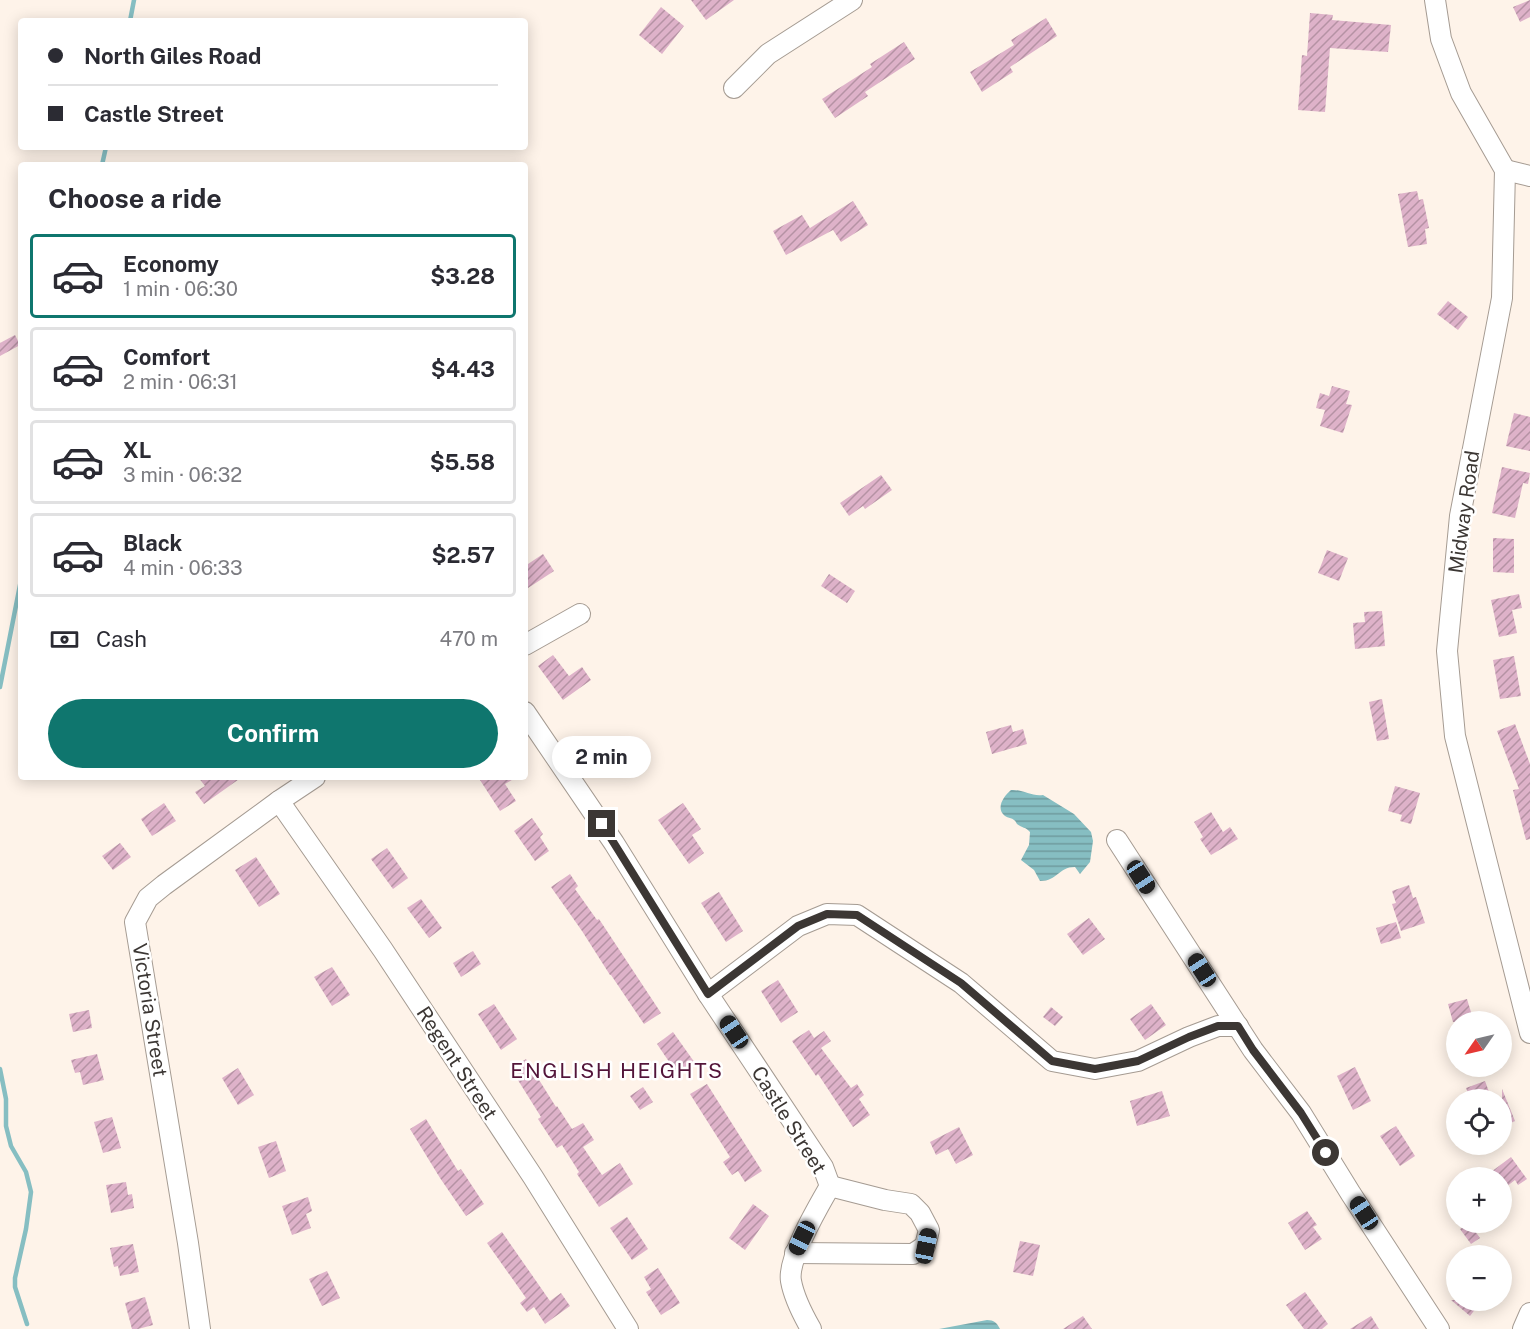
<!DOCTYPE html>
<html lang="en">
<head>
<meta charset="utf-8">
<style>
  :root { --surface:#fff; --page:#f7f7f7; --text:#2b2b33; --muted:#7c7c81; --line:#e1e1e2; --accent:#0f766e }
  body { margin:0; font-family:"Public Sans",sans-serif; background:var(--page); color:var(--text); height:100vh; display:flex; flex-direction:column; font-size:22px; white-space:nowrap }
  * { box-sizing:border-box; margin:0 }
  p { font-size:20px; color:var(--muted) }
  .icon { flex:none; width:33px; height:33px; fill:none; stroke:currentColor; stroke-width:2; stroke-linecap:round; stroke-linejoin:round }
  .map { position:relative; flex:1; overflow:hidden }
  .panel { position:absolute; left:18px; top:162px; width:510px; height:618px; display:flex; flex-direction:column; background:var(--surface); border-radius:6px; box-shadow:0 3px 15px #0003 }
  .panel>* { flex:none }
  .guide { position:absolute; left:18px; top:18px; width:510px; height:132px; border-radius:6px; box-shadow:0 3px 15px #0003; display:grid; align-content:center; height:132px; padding:0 30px; background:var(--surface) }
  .needle { width:39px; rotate:236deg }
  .controls { position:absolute; left:1446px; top:1011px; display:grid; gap:12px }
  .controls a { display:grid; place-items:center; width:66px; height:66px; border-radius:50%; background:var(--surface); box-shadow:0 3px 15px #0003; font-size:30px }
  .end { position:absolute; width:27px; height:27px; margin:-14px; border:8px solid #3c3734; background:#fff; box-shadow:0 0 0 3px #fff }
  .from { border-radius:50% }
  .bubble { position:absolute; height:42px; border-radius:21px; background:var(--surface); box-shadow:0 3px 15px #0003; font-size:20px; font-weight:700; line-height:42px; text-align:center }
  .car { position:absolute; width:18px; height:36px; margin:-18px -9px; border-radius:8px; box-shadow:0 0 4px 2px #0007; background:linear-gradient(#222 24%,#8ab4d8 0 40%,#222 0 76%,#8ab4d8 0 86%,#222 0) }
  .guide b { display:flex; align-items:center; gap:21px; height:57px; font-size:22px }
  .guide b+b { border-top:2px solid var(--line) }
  .guide i { width:15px; height:15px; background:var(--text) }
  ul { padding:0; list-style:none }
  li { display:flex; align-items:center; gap:18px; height:84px; margin:0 12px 9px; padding:0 18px; border:3px solid var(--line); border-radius:6px }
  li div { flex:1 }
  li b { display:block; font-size:22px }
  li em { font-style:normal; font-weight:700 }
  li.on { border-color:var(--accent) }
  li>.icon { width:54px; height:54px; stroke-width:1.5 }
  h2 { padding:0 30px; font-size:27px; line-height:72px }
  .pay { display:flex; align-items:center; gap:15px; height:66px; padding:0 30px; font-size:22px }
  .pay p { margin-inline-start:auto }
  .button { display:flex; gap:12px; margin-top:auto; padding:12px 30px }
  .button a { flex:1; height:69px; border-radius:36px; background:var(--accent); color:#fff; font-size:24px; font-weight:700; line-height:69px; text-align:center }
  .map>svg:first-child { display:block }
  .water { fill:url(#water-rules) }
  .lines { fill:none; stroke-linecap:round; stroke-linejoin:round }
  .stream { stroke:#86bec2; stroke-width:4.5 }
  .building { fill:url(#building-hatch) }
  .minor-casing { stroke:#a59b92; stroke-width:22 }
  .minor { stroke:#fff; stroke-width:20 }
  .route { stroke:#3c3734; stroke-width:8 }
  .labels { text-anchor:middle; stroke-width:5; stroke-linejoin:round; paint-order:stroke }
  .street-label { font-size:20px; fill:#3c3734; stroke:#fff }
  .neighbourhood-label { font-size:21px; letter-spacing:1.5px; fill:#53153a; stroke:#fff }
</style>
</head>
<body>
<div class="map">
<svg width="1530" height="1329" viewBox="0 0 1530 1329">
  <defs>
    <pattern id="water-rules" width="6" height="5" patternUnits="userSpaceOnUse" patternTransform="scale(1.5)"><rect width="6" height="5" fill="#86bec2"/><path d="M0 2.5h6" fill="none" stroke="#6f9b9e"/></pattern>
    <pattern id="building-hatch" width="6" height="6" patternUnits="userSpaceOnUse" patternTransform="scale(1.5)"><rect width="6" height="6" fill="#deb2c9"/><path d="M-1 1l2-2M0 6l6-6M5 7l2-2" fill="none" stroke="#b592a4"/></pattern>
  </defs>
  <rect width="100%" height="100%" fill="#fef3e9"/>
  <!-- water -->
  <g class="water">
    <path d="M1011 790C1022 789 1032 797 1043 795L1074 814 1091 832 1093 841 1090 862 1080 874 1075 867C1058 867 1058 881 1040 881L1034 870 1021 860 1029 845 1030 832C1026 827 1022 828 1017 824 1016 823 1016 821 1014 820 1012 818 1008 818 1005 816 995 808 1004 796 1011 790Z"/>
    <path d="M987 1320C994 1320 997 1323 1000 1329H939Z"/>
  </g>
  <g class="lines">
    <!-- stream -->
    <g class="stream">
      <polyline points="130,21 134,0"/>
      <polyline points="102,165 106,147"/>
      <polyline points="0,687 21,580"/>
      <polyline points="0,1069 6,1099 6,1126 11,1146 26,1172 31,1192 26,1229 15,1278 15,1287 27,1324"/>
    </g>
  </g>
  <!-- building -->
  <g class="building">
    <polygon points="691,0 734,0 706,20"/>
    <polygon points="1530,0 1530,17 1520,22 1513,7"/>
    <polygon points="661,7 684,26 662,54 639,35"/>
    <polygon points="1310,13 1333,15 1332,20 1391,25 1388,52 1330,48 1325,112 1298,110 1302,55 1307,56"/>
    <polygon points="1046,18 1057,36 1010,67 1013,72 982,92 970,72 1014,45 1011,40"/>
    <polygon points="904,42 915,59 865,92 868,96 835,118 822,99 872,67 870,64"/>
    <polygon points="1417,191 1419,200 1423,199 1429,228 1425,229 1427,244 1408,247 1398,194"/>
    <polygon points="853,201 868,225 841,242 833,230 786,255 773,231 802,215 810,228"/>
    <polygon points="1448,301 1468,317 1458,330 1437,314"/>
    <polygon points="15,335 20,345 0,356 0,343"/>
    <polygon points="1332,386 1350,391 1346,404 1352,405 1343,433 1320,426 1325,410 1316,408 1320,393 1329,396"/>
    <polygon points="1514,413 1530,417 1530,451 1506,446"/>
    <polygon points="1502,467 1530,473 1528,484 1523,483 1515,518 1492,513"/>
    <polygon points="881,475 892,490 865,509 863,506 849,516 840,503"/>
    <polygon points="1493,538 1514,539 1514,573 1493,572"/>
    <polygon points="1327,550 1348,558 1339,581 1318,573"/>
    <polygon points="543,554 554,571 525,590 525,566"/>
    <polygon points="829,574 855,591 847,603 821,586"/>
    <polygon points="1519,594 1522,608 1512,610 1517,633 1499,637 1491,600"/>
    <polygon points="1382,611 1385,646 1355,649 1353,623 1365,622 1364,612"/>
    <polygon points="553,655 569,676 582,667 591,680 563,700 538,666"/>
    <polygon points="1514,656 1521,696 1500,699 1493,660"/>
    <polygon points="1382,699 1389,739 1377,741 1369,702"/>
    <polygon points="1515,724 1530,764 1530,839 1526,840 1513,790 1519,789 1497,731"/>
    <polygon points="1011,725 1013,732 1023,729 1027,744 992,754 986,732"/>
    <polygon points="198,777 242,777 204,804 195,792 205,786"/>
    <polygon points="478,777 517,777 505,784 516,801 500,811"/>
    <polygon points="1395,786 1420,793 1411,824 1400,821 1402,815 1388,811"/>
    <polygon points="164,803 176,821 152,836 141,819"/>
    <polygon points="683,803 701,829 692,835 704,853 689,864 658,820"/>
    <polygon points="1211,812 1223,832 1230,827 1238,839 1211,855 1200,839 1203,837 1194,822"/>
    <polygon points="532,818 543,834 540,837 549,851 535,861 514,831"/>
    <polygon points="120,843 131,857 113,870 102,856"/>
    <polygon points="387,848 408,878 393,889 371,859"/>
    <polygon points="256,857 280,894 259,907 235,870"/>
    <polygon points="570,874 578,886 575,889 597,920 599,919 661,1013 644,1024 611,975 610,975 582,931 551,887"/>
    <polygon points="1409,885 1413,898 1416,897 1425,923 1401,931 1392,904 1396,903 1392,891"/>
    <polygon points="719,892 743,931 726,942 701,903"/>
    <polygon points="421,899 442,928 429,938 407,908"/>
    <polygon points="1089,918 1105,939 1083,955 1067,934"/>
    <polygon points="1396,922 1401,938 1381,944 1376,928"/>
    <polygon points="473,951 481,964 461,977 453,963"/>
    <polygon points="332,967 350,995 332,1006 314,977"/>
    <polygon points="778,980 798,1012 781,1023 761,991"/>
    <polygon points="1467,999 1474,1022 1453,1022 1448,1004"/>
    <polygon points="494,1004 517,1039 501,1050 478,1014"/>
    <polygon points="1151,1004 1166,1025 1145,1040 1130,1019"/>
    <polygon points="1051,1007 1063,1017 1055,1026 1043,1017"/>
    <polygon points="89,1010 92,1028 73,1032 69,1014"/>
    <polygon points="809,1030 814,1038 824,1031 831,1041 821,1048 851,1088 857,1084 864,1095 859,1099 870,1115 853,1127 818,1074 816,1076 792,1041"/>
    <polygon points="673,1032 695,1063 678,1075 657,1044"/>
    <polygon points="97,1054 104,1080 83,1085 80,1072 75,1073 71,1060"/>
    <polygon points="526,1059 556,1107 557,1106 572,1129 583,1123 594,1140 583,1147 602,1175 620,1163 633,1184 599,1207 577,1174 579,1172 562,1145 557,1148 538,1119 541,1117 511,1069"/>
    <polygon points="1355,1067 1371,1101 1353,1110 1337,1076"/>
    <polygon points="238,1068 254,1095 238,1105 222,1078"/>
    <polygon points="1485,1081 1492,1100 1471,1100 1466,1088"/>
    <polygon points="707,1084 762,1171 745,1182 738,1171 732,1175 723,1162 730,1157 690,1094"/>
    <polygon points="643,1087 653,1102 640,1110 630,1096"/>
    <polygon points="1502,1089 1515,1121 1502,1127"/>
    <polygon points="1162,1091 1170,1116 1137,1126 1130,1101"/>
    <polygon points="112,1117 121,1148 103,1153 94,1122"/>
    <polygon points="426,1119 458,1171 461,1169 484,1204 466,1216 440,1178 410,1129"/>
    <polygon points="1396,1126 1415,1156 1400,1166 1380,1136"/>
    <polygon points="959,1127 973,1155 956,1164 948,1149 936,1155 930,1142"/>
    <polygon points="276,1141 286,1171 269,1178 258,1147"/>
    <polygon points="1511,1157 1527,1179 1518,1185 1515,1180 1502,1190 1502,1178 1483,1178"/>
    <polygon points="126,1182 128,1195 132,1194 134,1208 111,1213 106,1185"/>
    <polygon points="308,1197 312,1211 306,1214 311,1228 292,1235 282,1206"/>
    <polygon points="753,1204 769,1216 745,1250 729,1238"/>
    <polygon points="1307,1211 1317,1225 1313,1227 1322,1239 1305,1250 1288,1223"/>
    <polygon points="627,1217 648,1249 632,1260 610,1228"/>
    <polygon points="1469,1223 1480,1238 1471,1244 1460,1229"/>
    <polygon points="502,1232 550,1301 561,1293 570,1306 545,1324 534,1307 527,1312 520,1303 526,1298 487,1243"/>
    <polygon points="1020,1241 1040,1245 1033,1276 1013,1272"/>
    <polygon points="133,1244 139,1272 120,1276 118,1266 114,1267 110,1248"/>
    <polygon points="658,1268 680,1303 661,1315 646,1292 651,1289 644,1277"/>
    <polygon points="327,1271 340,1298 322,1306 309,1279"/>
    <polygon points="1305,1292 1328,1324 1322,1329 1304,1329 1286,1305"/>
    <polygon points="145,1297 153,1325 138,1329 132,1329 125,1303"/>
    <polygon points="1451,1300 1482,1300 1470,1316"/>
    <polygon points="1083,1316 1092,1329 1063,1329"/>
    <polygon points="1371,1316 1379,1329 1350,1329"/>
  </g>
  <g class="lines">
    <!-- minor casing -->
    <g class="minor-casing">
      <g id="minor">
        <polyline points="1435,0 1441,39 1461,93 1505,170 1502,298 1460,516 1447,651 1455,736 1530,1033"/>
        <polyline points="734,88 768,54 852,0"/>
        <polyline points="1505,170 1530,176"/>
        <polyline points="525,645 580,614"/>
        <path d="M525 712 614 843 708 994 823 1167 830 1186C818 1207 787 1259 791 1281 794 1298 803 1315 811 1329"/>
        <polyline points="279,801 383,950 533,1177 628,1329"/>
        <polyline points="1117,840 1253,1050 1301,1113 1351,1194 1439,1329"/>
        <polyline points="708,994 798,926 827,914 857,915 961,983 1052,1061 1095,1069 1138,1061 1189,1037 1218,1026 1238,1026"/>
        <polyline points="795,1253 913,1254 925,1246 929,1230 920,1213 911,1204 885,1200 830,1186"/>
        <polyline points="200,1329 188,1243 135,922 148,898 164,885 279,801 315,777"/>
        <polyline points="1523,1329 1530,1313"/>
      </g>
    </g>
    <!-- minor -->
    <use href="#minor" class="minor"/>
  </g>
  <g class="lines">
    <!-- route -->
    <polyline class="route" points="602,824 708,994 798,926 827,914 857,915 961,983 1052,1061 1095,1069 1138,1061 1189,1037 1218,1026 1238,1026 1253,1050 1301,1113 1326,1153"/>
  </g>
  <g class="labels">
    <!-- street labels -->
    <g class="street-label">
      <text transform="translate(1464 512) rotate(-82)" y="7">Midway Road</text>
      <text transform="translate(150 1010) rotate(81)" y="7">Victoria Street</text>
      <text transform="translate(457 1063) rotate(57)" y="7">Regent Street</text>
      <text transform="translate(789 1120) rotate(58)" y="7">Castle Street</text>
    </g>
    <!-- neighbourhood labels -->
    <g class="neighbourhood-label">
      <text x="617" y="1078">ENGLISH HEIGHTS</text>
    </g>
  </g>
</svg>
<div class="controls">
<a><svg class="needle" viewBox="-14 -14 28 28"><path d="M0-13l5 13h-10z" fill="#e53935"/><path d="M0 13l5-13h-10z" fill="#7c7c81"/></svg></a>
<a><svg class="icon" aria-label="locate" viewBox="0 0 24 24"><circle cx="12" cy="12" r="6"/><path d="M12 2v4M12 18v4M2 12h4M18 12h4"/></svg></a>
<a>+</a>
<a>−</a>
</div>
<i class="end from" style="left:1326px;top:1153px"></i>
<i class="end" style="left:602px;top:824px"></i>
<div class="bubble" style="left:552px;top:736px;width:99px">2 min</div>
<i class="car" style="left:1141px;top:877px;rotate:147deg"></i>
<i class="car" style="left:1202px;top:970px;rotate:327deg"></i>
<i class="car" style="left:734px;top:1032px;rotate:326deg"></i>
<i class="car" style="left:1364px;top:1213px;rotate:327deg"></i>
<i class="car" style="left:802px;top:1238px;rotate:206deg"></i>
<i class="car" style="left:926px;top:1246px;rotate:11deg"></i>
<div class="guide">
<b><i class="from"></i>North Giles Road</b>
<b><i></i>Castle Street</b>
</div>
<section class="panel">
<h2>Choose a ride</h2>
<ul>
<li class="on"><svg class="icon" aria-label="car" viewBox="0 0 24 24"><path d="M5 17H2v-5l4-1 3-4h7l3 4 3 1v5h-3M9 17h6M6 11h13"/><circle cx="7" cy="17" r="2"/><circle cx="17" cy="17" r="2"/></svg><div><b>Economy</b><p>1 min · 06:30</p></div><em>$3.28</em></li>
<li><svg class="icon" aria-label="car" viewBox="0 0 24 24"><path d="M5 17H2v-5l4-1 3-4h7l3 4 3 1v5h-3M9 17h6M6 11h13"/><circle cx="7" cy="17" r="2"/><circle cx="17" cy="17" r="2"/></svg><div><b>Comfort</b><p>2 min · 06:31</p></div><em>$4.43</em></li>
<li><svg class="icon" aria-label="car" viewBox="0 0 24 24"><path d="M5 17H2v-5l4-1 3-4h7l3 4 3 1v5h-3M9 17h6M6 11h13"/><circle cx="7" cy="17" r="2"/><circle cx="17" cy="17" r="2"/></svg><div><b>XL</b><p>3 min · 06:32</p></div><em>$5.58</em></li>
<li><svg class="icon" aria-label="car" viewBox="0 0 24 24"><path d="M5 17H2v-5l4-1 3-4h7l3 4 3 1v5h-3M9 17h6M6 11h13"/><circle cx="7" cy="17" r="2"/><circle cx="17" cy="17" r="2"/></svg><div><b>Black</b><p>4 min · 06:33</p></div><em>$2.57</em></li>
</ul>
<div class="pay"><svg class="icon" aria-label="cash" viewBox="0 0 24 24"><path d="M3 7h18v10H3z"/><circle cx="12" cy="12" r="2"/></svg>Cash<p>470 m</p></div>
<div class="button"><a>Confirm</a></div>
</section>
</div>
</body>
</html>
